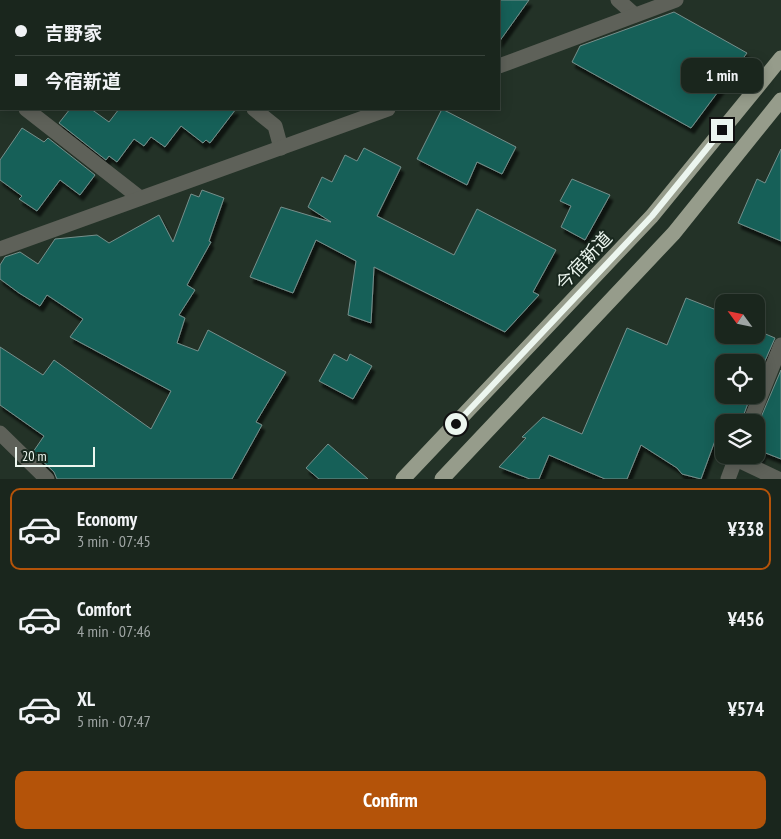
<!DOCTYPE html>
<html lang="en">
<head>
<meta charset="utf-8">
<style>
  :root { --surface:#1a261d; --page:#232e26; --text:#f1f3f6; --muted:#9fa5a4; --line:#38433b; --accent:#b45309 }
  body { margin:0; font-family:"PT Sans Narrow","Noto Sans JP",sans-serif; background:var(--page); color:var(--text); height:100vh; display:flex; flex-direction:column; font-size:19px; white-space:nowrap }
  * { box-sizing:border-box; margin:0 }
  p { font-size:16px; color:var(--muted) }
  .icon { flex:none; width:28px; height:28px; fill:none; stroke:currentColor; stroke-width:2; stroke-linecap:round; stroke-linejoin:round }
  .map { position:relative; height:479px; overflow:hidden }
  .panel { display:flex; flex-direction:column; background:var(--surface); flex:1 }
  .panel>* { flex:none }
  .guide { position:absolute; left:0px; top:0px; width:500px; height:110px; box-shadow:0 2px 12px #0003,0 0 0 1px var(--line); display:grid; align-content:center; height:110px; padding:0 15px; background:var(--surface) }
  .needle { width:32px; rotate:303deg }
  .fabs { position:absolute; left:715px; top:294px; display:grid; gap:10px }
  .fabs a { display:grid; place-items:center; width:50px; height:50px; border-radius:10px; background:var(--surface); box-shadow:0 2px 12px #0003,0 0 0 1px var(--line); font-size:25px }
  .scale { position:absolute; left:15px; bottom:12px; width:80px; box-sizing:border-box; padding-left:5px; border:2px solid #ecf6ef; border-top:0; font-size:14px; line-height:18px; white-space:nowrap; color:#ecf6ef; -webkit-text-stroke:4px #19281e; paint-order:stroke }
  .end { position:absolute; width:22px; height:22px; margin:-11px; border:6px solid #ecf6ef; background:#111; box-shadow:0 0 0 2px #111 }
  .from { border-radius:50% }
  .bubble { position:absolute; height:35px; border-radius:10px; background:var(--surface); box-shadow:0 2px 12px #0003,0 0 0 1px var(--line); font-size:16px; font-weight:600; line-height:35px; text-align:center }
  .guide b { display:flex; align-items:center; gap:18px; height:48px; font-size:19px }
  .guide b+b { border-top:1px solid var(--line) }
  .guide i { width:12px; height:12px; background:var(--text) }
  ul { padding:9px 0 0; list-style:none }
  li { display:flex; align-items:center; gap:15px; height:82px; margin:0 10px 8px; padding:0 5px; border:2px solid transparent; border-radius:10px }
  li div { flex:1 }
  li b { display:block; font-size:19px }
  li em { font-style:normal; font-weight:600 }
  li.current { border-color:var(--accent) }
  li>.icon { width:45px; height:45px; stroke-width:1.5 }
  .button { display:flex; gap:10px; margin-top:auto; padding:10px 15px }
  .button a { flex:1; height:58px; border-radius:10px; background:var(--accent); color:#fff; font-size:20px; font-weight:600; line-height:58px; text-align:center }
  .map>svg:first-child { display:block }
  .building { fill:#166059; stroke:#768f8b; filter:url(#shadow) }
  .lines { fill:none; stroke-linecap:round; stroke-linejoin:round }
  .minor { stroke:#5e6159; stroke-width:15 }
  .trunk { stroke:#969c8b; stroke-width:15 }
  .route { stroke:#ecf6ef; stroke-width:6 }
  .labels { text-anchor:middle; stroke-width:4; stroke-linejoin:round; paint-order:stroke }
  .street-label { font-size:18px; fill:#ecf6ef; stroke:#19281e }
</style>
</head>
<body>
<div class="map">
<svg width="781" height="479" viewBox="0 0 781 479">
  <defs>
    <filter id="shadow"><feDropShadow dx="3" dy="5.5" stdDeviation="1" flood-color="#0009"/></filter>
  </defs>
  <rect width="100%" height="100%" fill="#233227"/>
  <!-- building -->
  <g class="building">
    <polygon points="499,0 529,0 499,42"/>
    <polygon points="674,12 747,53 691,128 572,62 580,46"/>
    <polygon points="70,109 91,109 109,122 119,109 236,109 210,143 206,140 203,143 181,126 165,147 151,137 144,146 134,139 117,162 109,156 106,160 59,123"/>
    <polygon points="442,109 516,147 502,174 477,162 467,185 417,159"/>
    <polygon points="22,128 44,142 48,138 95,175 80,195 60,180 37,211 19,199 22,196 0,180 0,160"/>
    <polygon points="364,148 401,167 377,216 454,255 477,209 556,250 533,292 539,295 505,332 374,267 371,323 348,315 356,261 316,240 293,293 250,277 281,207 331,222 308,207 322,177 332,182 345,155 357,161"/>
    <polygon points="781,149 781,241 738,223 757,179 765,183"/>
    <polygon points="572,179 610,195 585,240 561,227 571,206 560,201"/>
    <polygon points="202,190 224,198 209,241 211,242 187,285 195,290 179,315 185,318 177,343 198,351 208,330 286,372 256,422 262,425 232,479 57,479 54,472 33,452 44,436 0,405 0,347 43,375 54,360 151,429 171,391 70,337 83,319 47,295 40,306 19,293 0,279 0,265 5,257 20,252 38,264 55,239 97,235 109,243 159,215 173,242 191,194 199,197"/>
    <polygon points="686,298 724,313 724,335 756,335 756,330 775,338 756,381 756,362 724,362 724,395 751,395 741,422 724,422 724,442 716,438 701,479 682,474 677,468 641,445 627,479 605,479 549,455 539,479 530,479 499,467 526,438 522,437 543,417 582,434 627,328 667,345"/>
    <polygon points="334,354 347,361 350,354 372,366 353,399 319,381"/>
    <polygon points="781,370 781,459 763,452 761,458 755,455 756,429"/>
    <polygon points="328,444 368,479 319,479 306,468"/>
  </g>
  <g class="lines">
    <!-- minor -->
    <g class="minor">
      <polyline points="618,0 635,15"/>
      <polyline points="199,1 200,0"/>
      <polyline points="499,66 676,0"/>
      <polyline points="0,89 1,90"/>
      <polyline points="26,109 140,198"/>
      <polyline points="254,109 275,126 281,148"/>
      <polyline points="0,249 388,109"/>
      <polyline points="750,422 781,345"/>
      <polyline points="0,433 47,479"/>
      <polyline points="736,459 778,479"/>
      <polyline points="728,479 737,455"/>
    </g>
    <!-- trunk -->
    <g class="trunk">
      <polyline points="403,479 652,216 781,58"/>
      <polyline points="442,479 674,233 781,100"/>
    </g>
  </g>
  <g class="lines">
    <!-- route -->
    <polyline class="route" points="456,424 652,216 722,130"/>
  </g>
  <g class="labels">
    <!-- street labels -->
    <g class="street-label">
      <text transform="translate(584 261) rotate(-47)" y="6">今宿新道</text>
    </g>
  </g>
</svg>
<div class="fabs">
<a><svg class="needle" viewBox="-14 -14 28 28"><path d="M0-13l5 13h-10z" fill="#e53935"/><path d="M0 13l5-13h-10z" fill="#9fa5a4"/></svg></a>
<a><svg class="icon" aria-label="locate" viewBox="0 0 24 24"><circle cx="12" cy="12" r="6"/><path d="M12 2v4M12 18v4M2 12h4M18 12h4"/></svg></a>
<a><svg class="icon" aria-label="layers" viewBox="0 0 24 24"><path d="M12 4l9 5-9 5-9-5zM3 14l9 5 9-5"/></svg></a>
</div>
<div class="scale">20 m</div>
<i class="end from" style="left:456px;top:424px"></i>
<i class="end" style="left:722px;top:130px"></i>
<div class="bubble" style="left:681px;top:58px;width:82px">1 min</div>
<div class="guide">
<b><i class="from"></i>吉野家</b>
<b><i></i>今宿新道</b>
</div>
</div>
<section class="panel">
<ul>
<li class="current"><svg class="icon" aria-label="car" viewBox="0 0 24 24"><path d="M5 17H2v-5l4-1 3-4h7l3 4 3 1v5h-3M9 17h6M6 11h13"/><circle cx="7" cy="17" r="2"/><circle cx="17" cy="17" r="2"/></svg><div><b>Economy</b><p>3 min · 07:45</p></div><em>¥338</em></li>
<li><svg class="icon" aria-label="car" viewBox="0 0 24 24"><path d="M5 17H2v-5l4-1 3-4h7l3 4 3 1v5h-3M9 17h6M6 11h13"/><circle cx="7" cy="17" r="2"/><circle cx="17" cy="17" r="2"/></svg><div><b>Comfort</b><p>4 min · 07:46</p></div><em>¥456</em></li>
<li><svg class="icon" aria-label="car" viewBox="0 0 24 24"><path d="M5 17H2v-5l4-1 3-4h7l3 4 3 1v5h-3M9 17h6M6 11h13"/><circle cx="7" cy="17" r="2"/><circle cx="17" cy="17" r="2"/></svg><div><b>XL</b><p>5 min · 07:47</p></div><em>¥574</em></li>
</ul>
<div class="button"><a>Confirm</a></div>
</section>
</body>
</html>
